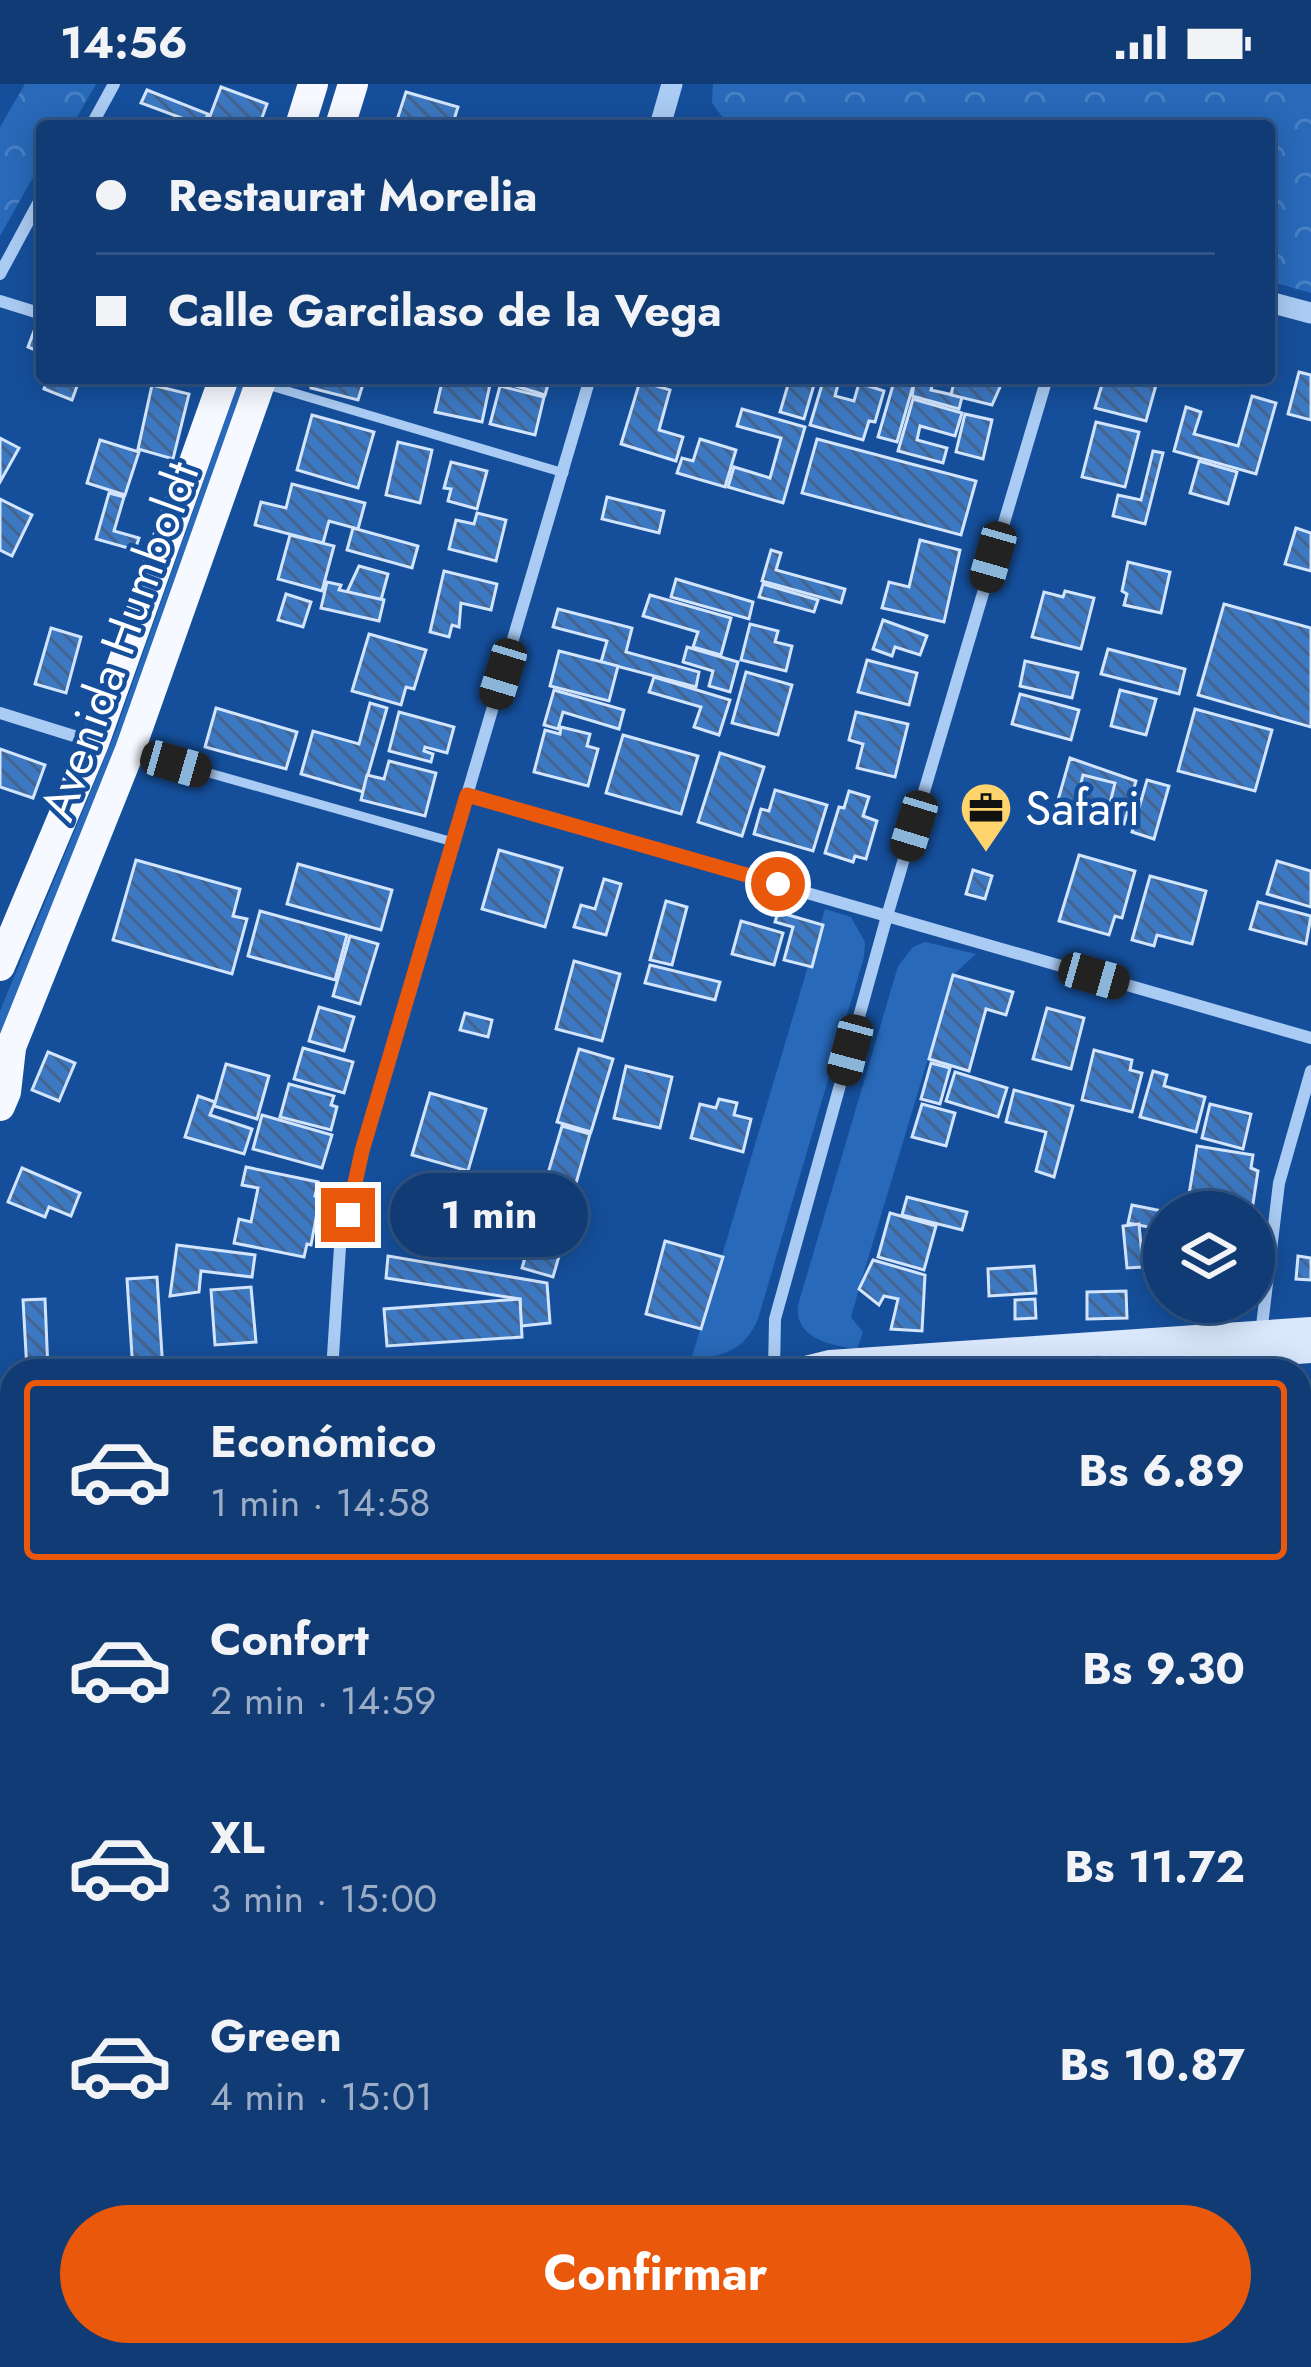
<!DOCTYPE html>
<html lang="es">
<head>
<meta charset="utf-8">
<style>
  :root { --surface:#103b74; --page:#194279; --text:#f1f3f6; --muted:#9cadc5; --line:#305586; --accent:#ea580c }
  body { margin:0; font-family:Jost,sans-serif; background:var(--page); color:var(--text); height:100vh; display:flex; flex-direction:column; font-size:45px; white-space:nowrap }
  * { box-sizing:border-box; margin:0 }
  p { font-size:39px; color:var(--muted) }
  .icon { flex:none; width:66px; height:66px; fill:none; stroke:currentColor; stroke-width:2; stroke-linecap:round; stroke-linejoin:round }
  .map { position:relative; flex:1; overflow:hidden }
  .side { position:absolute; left:0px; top:1275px; width:1311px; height:1008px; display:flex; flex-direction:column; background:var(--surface); border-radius:36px 36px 0 0; box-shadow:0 6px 30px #0003,0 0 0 3px var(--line) }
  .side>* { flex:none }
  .banner { position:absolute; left:36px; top:36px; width:1239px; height:264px; border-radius:12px; box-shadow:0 6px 30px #0003,0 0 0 3px var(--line); display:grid; align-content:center; height:264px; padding:0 60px; background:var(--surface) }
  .tools { position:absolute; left:1143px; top:1107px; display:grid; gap:24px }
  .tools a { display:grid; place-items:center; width:132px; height:132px; border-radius:50%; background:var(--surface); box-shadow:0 6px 30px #0003,0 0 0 3px var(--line); font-size:60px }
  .end { position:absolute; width:54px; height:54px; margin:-27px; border:15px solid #ea580c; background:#fff; box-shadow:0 0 0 6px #fff }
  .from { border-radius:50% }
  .bubble { position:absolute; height:84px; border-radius:42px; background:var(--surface); box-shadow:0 6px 30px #0003,0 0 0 3px var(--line); font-size:39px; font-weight:700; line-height:84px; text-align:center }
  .car { position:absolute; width:36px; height:72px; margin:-36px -18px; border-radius:15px; box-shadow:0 0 9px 3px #0007; background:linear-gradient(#222 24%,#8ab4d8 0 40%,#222 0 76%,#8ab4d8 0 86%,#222 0) }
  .banner b { display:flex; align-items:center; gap:42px; height:114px; font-size:45px }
  .banner b+b { border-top:3px solid var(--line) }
  .banner i { width:30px; height:30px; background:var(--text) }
  ul { padding:21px 0 0; list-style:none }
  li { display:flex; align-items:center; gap:36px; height:180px; margin:0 24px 18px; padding:0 36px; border:6px solid transparent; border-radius:12px }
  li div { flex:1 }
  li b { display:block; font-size:45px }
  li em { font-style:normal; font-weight:700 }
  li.on { border-color:var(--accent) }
  li>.icon { width:108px; height:108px; stroke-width:1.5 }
  .cta { display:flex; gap:24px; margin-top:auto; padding:24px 60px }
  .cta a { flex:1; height:138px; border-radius:72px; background:var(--accent); color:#fff; font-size:48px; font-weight:700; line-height:138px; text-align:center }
  .status { display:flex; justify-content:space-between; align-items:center; height:84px; padding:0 60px; background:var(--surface); direction:ltr }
  .status svg { height:33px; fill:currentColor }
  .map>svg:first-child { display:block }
  .grass { fill:#2869b9 }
  .forest { fill:url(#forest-crowns) }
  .building { fill:url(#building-back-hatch); stroke:#d2e5fd; stroke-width:3 }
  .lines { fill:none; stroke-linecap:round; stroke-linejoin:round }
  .service { stroke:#aacbf3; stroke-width:9 }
  .minor { stroke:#aacbf3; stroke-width:12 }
  .tertiary { stroke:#aacbf3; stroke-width:21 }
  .secondary { stroke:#d9e8fd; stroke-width:24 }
  .primary { stroke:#f6f9ff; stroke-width:30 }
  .route { stroke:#ea580c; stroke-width:15 }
  .labels { text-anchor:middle; stroke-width:9; stroke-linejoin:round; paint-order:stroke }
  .street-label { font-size:48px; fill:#fff; stroke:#154f9b }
  .poi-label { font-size:48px; fill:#fff; stroke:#154f9b; text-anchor:start }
</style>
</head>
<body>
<div class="status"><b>14:56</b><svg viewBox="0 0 49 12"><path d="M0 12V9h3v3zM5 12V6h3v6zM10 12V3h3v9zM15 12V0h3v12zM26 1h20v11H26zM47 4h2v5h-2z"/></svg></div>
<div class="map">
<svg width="1311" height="2283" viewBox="0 0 1311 2283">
  <defs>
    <pattern id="forest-crowns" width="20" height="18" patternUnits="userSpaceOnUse" patternTransform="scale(3)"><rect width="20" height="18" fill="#2869b9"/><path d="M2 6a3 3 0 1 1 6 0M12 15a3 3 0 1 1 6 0" fill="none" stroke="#4880c4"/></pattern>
    <pattern id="building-back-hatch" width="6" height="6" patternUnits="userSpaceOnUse" patternTransform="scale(3)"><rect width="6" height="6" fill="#3d78c2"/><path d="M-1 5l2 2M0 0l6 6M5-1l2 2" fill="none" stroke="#44648d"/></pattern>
  </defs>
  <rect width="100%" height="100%" fill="#154f9b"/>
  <!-- grass -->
  <g class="grass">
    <polygon points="240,294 249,294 125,654 0,955 0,927 115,649"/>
    <path d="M825 825 851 833 865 858 864 873 758 1235C744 1267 725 1271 691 1276Z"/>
    <path d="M925 858 976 870 953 891 859 1205 851 1233 863 1248 857 1265C830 1261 794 1254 798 1221L898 882 913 863Z"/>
  </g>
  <!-- forest -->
  <g class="forest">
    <polygon points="25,0 96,0 72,42 42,42 42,77 0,152 0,43"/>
    <polygon points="713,0 1311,0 1311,209 1269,197 1269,42 729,42 712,19"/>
    <polygon points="1299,2169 1311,2171 1311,2259 1299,2256"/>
  </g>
  <!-- building -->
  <g class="building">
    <polygon points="221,3 267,20 259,42 207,40"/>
    <polygon points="147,6 208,30 203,42 141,19"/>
    <polygon points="406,8 458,23 452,42 396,39"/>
    <polygon points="36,242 42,244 42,269 28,263"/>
    <polygon points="1299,288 1311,291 1311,336 1288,330"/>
    <polygon points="48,294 80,294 72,316 44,305"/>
    <polygon points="307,294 341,294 363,300 358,316 311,304"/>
    <polygon points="443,294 491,296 482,338 435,328"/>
    <polygon points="508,294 550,294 545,311 506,299"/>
    <polygon points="790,294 816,294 804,335 780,328"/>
    <polygon points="824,294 839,297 835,312 854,317 859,299 884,307 875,338 869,337 863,356 810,341"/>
    <polygon points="895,294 915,295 897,358 878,353"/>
    <polygon points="934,294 931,306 962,313 959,325 912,312 915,294"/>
    <polygon points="955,294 1004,294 992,321 951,311"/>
    <polygon points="1104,294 1158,294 1146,337 1095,324"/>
    <polygon points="640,297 670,306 659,346 683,353 676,377 621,360"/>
    <polygon points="152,301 189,310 173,375 138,365"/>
    <polygon points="500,302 544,313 535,351 490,340"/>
    <polygon points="1252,312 1276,319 1256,390 1174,367 1186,323 1201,328 1194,350 1238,362"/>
    <polygon points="913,315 962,329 955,352 920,342 917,356 947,364 943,379 898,367"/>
    <polygon points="742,325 805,343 783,419 728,403 734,383 770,394 781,354 737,342"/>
    <polygon points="965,330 992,336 983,375 956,368"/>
    <polygon points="312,331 374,348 358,404 297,386"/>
    <polygon points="1096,338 1139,348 1125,403 1082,393"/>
    <polygon points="0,354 19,364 0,398"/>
    <polygon points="700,355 736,366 725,403 677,389 682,374 693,377"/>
    <polygon points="817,355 976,397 961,451 802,409"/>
    <polygon points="100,356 139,368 125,411 87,399"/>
    <polygon points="398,358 432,366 420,419 386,411"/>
    <polygon points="1153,367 1163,369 1145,440 1113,432 1118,411 1141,416"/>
    <polygon points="1199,377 1237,388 1228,420 1190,409"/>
    <polygon points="451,378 487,387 477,425 448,417 451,405 444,404"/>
    <polygon points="292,400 365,419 358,445 329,437 323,459 255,441 261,418 286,424"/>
    <polygon points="109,409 124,413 114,447 139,454 135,466 96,455"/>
    <polygon points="607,413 664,427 659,449 602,435"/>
    <polygon points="0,415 32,431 12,472 0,466"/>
    <polygon points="477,429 506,436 496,477 449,465 456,436 474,440"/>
    <polygon points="353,444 418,462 412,484 347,466"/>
    <polygon points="1296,444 1311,449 1311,487 1285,480"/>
    <polygon points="290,451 334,462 322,507 278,495"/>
    <polygon points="920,456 960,466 944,538 882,524 889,498 909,503"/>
    <polygon points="771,466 781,469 776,486 845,505 841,519 762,497"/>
    <polygon points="1128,478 1170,488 1161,529 1124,521 1127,510 1122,507"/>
    <polygon points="359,482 388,490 381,516 347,508"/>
    <polygon points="444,487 497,500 491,526 461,519 459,543 452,541 449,553 430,548"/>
    <polygon points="676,495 753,518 749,535 671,513"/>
    <polygon points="327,498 341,501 339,506 384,516 379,537 321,524"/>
    <polygon points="763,500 818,516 814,528 759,513"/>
    <polygon points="1065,507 1094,514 1081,565 1032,553 1044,508 1063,513"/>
    <polygon points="286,510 311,518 303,543 278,536"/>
    <polygon points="650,511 731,534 721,571 693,563 698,548 643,532"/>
    <polygon points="1224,520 1311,544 1311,643 1198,611"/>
    <polygon points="558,525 632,544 626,568 699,588 696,603 601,578 607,557 553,543"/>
    <polygon points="883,536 927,552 920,571 895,563 892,572 873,565"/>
    <polygon points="750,540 778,547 775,558 792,562 786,587 741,576"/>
    <polygon points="51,544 81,553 66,609 35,600"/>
    <polygon points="369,550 426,566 414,605 406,603 401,621 352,607"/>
    <polygon points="687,563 738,578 730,608 709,602 713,587 683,578"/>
    <polygon points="1108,565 1185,585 1179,610 1101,590"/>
    <polygon points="559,567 618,582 609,617 550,602"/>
    <polygon points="867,576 917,589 909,621 858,608"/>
    <polygon points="1025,577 1078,589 1072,614 1020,602"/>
    <polygon points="746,588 792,601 778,651 732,639"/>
    <polygon points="654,593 730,616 719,651 694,643 701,623 649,608"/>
    <polygon points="554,606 624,626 619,645 563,628 558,645 544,641"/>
    <polygon points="1120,606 1156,615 1146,651 1111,642"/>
    <polygon points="1020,610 1079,626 1071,656 1012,640"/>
    <polygon points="370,619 387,624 363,708 301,690 313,647 359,660"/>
    <polygon points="216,624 297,648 286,685 205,663"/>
    <polygon points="1195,625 1272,646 1255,707 1178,687"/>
    <polygon points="399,628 454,643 447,669 425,663 424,667 433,670 431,678 389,667"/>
    <polygon points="856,628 908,640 895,693 857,684 863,660 849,656"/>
    <polygon points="561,643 590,650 587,662 598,665 588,702 534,688 545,646 560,650"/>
    <polygon points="623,651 698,672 681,730 606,709"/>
    <polygon points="0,665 45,681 33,714 0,703"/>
    <polygon points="720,669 764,683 742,752 698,738"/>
    <polygon points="1070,674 1136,697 1124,740 1074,727 1072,735 1054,730"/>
    <polygon points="389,677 436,689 425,732 361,716 367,691 384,695"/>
    <polygon points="1083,691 1115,699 1109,723 1077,715"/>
    <polygon points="1147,696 1169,702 1154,755 1132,748"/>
    <polygon points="775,706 827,721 813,767 754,750 761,725 769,727"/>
    <polygon points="849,707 869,713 863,732 877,737 866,775 855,772 853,778 825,769 839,723 844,724"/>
    <polygon points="499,766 562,784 545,843 482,825"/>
    <polygon points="1079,771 1135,787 1122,834 1115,832 1109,851 1059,837"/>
    <polygon points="136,776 240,805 233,832 247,835 232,890 113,856"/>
    <polygon points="1277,777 1311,787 1311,823 1267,810"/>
    <polygon points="298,780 392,806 381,846 287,820"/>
    <polygon points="973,786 992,792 985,815 966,810"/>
    <polygon points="1150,792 1206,807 1192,860 1157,851 1154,862 1132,856"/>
    <polygon points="604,795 621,800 606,851 574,843 581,821 595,825"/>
    <polygon points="666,817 687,823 672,881 650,876"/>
    <polygon points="1258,818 1311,832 1306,860 1250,845"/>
    <polygon points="260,827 347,851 335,896 248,872"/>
    <polygon points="778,828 823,841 812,883 784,876 793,843 775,838"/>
    <polygon points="741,837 783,849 774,881 732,870"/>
    <polygon points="350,852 378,860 360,920 333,912"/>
    <polygon points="574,877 620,890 602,957 556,945"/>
    <polygon points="650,881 720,898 715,916 645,899"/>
    <polygon points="953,891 1013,908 1006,931 986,925 969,987 929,975"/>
    <polygon points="319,923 354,933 344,967 309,957"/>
    <polygon points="1047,924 1084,934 1071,985 1033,975"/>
    <polygon points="465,929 492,936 488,953 460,946"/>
    <polygon points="303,964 353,978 344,1009 294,995"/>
    <polygon points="579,965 613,975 591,1048 557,1038"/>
    <polygon points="1094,966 1132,976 1130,986 1142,989 1132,1028 1082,1016"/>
    <polygon points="48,968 75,979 59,1017 32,1006"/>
    <polygon points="931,979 950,984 940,1020 921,1015"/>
    <polygon points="226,980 269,992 257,1035 214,1022"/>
    <polygon points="626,982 672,993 660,1044 614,1034"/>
    <polygon points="1153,987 1167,991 1164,1002 1205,1013 1196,1048 1140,1033"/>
    <polygon points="955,988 1007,1004 998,1033 946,1017"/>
    <polygon points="289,1000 334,1012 331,1021 337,1023 331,1046 280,1033"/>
    <polygon points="1014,1006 1073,1022 1054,1093 1036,1087 1046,1048 1006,1038"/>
    <polygon points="430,1009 486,1025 468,1087 412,1071"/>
    <polygon points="198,1012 215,1018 210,1031 252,1045 244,1070 185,1053"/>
    <polygon points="719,1015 737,1019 734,1031 751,1035 743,1068 691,1054 700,1020 716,1024"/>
    <polygon points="922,1020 955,1029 946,1062 912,1053"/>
    <polygon points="1210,1020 1251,1030 1243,1065 1202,1054"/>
    <polygon points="262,1031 332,1051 322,1084 253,1065"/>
    <polygon points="562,1042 590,1050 569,1124 540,1116"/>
    <polygon points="1197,1062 1253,1071 1251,1084 1258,1087 1252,1126 1188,1116"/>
    <polygon points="246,1083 318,1098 315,1112 320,1113 311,1161 307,1160 304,1173 234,1159 239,1135 251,1138 258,1104 242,1101"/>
    <polygon points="22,1084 80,1109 71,1132 49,1123 45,1133 8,1118"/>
    <polygon points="907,1113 967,1128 962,1146 902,1131"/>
    <polygon points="541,1118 572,1127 553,1193 522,1184"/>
    <polygon points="1132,1121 1167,1128 1164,1146 1128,1139"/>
    <polygon points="890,1129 936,1142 924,1186 878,1173"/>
    <polygon points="1139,1140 1143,1183 1127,1184 1123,1142"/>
    <polygon points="665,1157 723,1173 701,1245 646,1230"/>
    <polygon points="177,1161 255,1171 252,1193 201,1187 199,1208 170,1212"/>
    <polygon points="388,1172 547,1199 550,1239 521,1242 520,1215 386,1194"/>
    <polygon points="1298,1172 1311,1174 1311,1196 1296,1195"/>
    <polygon points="873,1176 925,1191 922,1247 891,1245 898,1215 884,1212 879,1221 859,1205"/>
    <polygon points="1034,1182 1036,1209 989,1212 988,1185"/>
    <polygon points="157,1193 163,1287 133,1287 127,1195"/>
    <polygon points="251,1203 256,1258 215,1261 211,1206"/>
    <polygon points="1126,1207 1127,1234 1087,1235 1087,1208"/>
    <polygon points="45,1215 48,1287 27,1287 23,1216"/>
    <polygon points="520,1215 522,1253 387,1262 384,1225"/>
    <polygon points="1035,1215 1036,1234 1015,1235 1015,1216"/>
    <polygon points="1299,1327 1311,1328 1311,1370 1299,1370"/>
    <polygon points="12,1390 12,1556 10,1558 1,1545 0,1527 0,1393"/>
    <polygon points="1299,1406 1311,1407 1311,1441 1299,1440"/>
    <polygon points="1299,1455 1311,1456 1311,1488 1299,1487"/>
    <polygon points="1299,1537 1311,1538 1311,1584 1299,1583"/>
    <polygon points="12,1559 12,1612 8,1615 0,1603 0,1567"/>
    <polygon points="1311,1678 1311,1715 1299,1706 1299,1697"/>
    <polygon points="1311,1770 1311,1824 1299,1810 1302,1786 1299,1774"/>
    <polygon points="7,1804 12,1816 12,1842 5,1848 0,1843 0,1809"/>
    <polygon points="0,1935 12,1943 12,1975 0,1989"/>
    <polygon points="1311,1935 1311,1997 1303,1996"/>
    <polygon points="1299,2002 1311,2004 1306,2068 1311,2070 1311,2075 1310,2087 1304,2086 1301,2107"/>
    <polygon points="9,2024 12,2027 12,2088 4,2098 0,2094 0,2033"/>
    <polygon points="0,2243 12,2254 12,2271 30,2271 38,2279 34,2283 13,2283 0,2271"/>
    <polygon points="164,2271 196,2271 207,2283 153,2283"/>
    <polygon points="245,2271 269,2271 255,2283 231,2283"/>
    <polygon points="269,2271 288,2271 294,2278 287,2283 255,2283"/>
    <polygon points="772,2271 807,2271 808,2274 800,2278 804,2283 753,2283"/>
    <polygon points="835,2271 871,2271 878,2283 857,2283 852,2276 841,2283 816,2283"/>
    <polygon points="881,2271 923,2271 917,2280 920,2283 892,2283"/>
    <polygon points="972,2271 990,2271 979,2283 956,2283 960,2278 965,2281"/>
    <polygon points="1020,2271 1068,2271 1065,2280 1069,2283 1014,2283"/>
    <polygon points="1150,2271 1184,2279 1190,2283 1142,2283"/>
  </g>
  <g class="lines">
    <!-- service -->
    <g class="service">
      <polyline points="264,300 564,389"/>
      <polyline points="135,668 453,758"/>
    </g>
    <!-- minor -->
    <g class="minor">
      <polyline points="91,42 114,0"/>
      <polyline points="0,190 42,112"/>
      <polyline points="0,217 42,230"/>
      <polyline points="0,629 90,657"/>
      <polyline points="467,711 1311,954"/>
      <polyline points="1261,1250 1279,1099 1311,987"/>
      <polyline points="332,1287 340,1163 362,1067 590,294"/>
      <polyline points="774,1287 775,1235 887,832 1047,294"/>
      <polyline points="1299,1624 1311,1624"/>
      <polyline points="0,1884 12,1871"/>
      <polyline points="1299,2150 1311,2152"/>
      <polyline points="699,2271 707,2283"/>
      <polyline points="1276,2271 1311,2279"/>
      <polyline points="88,2283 99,2271"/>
      <polyline points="572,2283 584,2271"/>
      <polyline points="1233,2283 1243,2271"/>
    </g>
    <!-- tertiary -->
    <g class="tertiary">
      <polyline points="660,42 672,0"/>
      <polyline points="1269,218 1311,229"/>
    </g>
    <!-- secondary -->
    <g class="secondary">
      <polyline points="794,1287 830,1278 1311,1245"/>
      <polyline points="1050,1287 1311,1267"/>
      <polyline points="0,1324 12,1323"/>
      <polyline points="0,1347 12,1346"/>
      <polyline points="0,1367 12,1366"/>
      <polyline points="0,1678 12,1697"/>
      <polyline points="0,1723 12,1743"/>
      <polyline points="0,1761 12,1773"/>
      <polyline points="360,2271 367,2283"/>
    </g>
    <!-- primary -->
    <g class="primary">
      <polyline points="300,42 313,0"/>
      <polyline points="340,42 353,0"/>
      <polyline points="0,882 94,659 224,294"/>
      <polyline points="0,982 11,963 130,666 262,294"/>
      <polyline points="0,1022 6,1008 11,964"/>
    </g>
  </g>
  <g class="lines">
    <!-- route -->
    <polyline class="route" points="348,1131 362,1067 467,711 778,800"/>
  </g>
  <!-- icons -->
  <defs>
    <g id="office-pin" transform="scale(2.7)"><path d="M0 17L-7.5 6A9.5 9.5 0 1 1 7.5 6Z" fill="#ffd46c" stroke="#154f9b"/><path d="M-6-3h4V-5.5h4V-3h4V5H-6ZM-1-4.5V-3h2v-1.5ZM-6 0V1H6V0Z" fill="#111"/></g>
  </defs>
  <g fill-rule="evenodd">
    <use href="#office-pin" x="986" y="724"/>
  </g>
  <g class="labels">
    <!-- street labels -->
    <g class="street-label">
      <text transform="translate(119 557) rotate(-70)" y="17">Avenida Humboldt</text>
    </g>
    <!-- poi labels -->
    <g class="poi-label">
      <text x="1025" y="741">Safari</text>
    </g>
  </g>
</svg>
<div class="tools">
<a><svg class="icon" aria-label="layers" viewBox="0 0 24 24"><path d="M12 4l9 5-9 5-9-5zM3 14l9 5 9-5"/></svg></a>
</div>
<i class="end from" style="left:778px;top:800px"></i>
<i class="end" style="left:348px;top:1131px"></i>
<div class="bubble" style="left:390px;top:1089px;width:198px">1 min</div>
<i class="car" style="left:993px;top:473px;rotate:196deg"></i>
<i class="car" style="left:503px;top:590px;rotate:197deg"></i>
<i class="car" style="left:176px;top:680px;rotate:106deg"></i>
<i class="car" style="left:914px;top:742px;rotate:197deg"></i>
<i class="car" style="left:1094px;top:892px;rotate:106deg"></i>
<i class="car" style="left:850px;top:966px;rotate:195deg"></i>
<div class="banner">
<b><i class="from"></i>Restaurat Morelia</b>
<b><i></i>Calle Garcilaso de la Vega</b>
</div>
<section class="side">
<ul>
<li class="on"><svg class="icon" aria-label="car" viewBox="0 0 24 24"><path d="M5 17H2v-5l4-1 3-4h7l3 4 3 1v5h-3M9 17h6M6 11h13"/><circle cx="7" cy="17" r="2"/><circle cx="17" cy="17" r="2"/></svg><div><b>Económico</b><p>1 min · 14:58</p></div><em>Bs 6.89</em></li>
<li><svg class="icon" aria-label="car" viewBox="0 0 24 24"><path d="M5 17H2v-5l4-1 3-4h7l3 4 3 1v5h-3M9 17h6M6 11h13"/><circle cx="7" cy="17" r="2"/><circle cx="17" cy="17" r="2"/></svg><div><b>Confort</b><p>2 min · 14:59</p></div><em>Bs 9.30</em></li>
<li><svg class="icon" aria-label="car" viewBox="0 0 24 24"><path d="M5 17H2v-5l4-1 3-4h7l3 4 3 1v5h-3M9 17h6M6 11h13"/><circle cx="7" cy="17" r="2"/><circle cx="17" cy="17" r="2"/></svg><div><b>XL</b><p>3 min · 15:00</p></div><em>Bs 11.72</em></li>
<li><svg class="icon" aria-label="car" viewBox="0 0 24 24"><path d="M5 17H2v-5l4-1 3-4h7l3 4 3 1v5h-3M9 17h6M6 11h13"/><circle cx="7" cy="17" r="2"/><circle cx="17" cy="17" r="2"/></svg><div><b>Green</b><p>4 min · 15:01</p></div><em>Bs 10.87</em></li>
</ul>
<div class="cta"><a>Confirmar</a></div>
</section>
</div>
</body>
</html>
